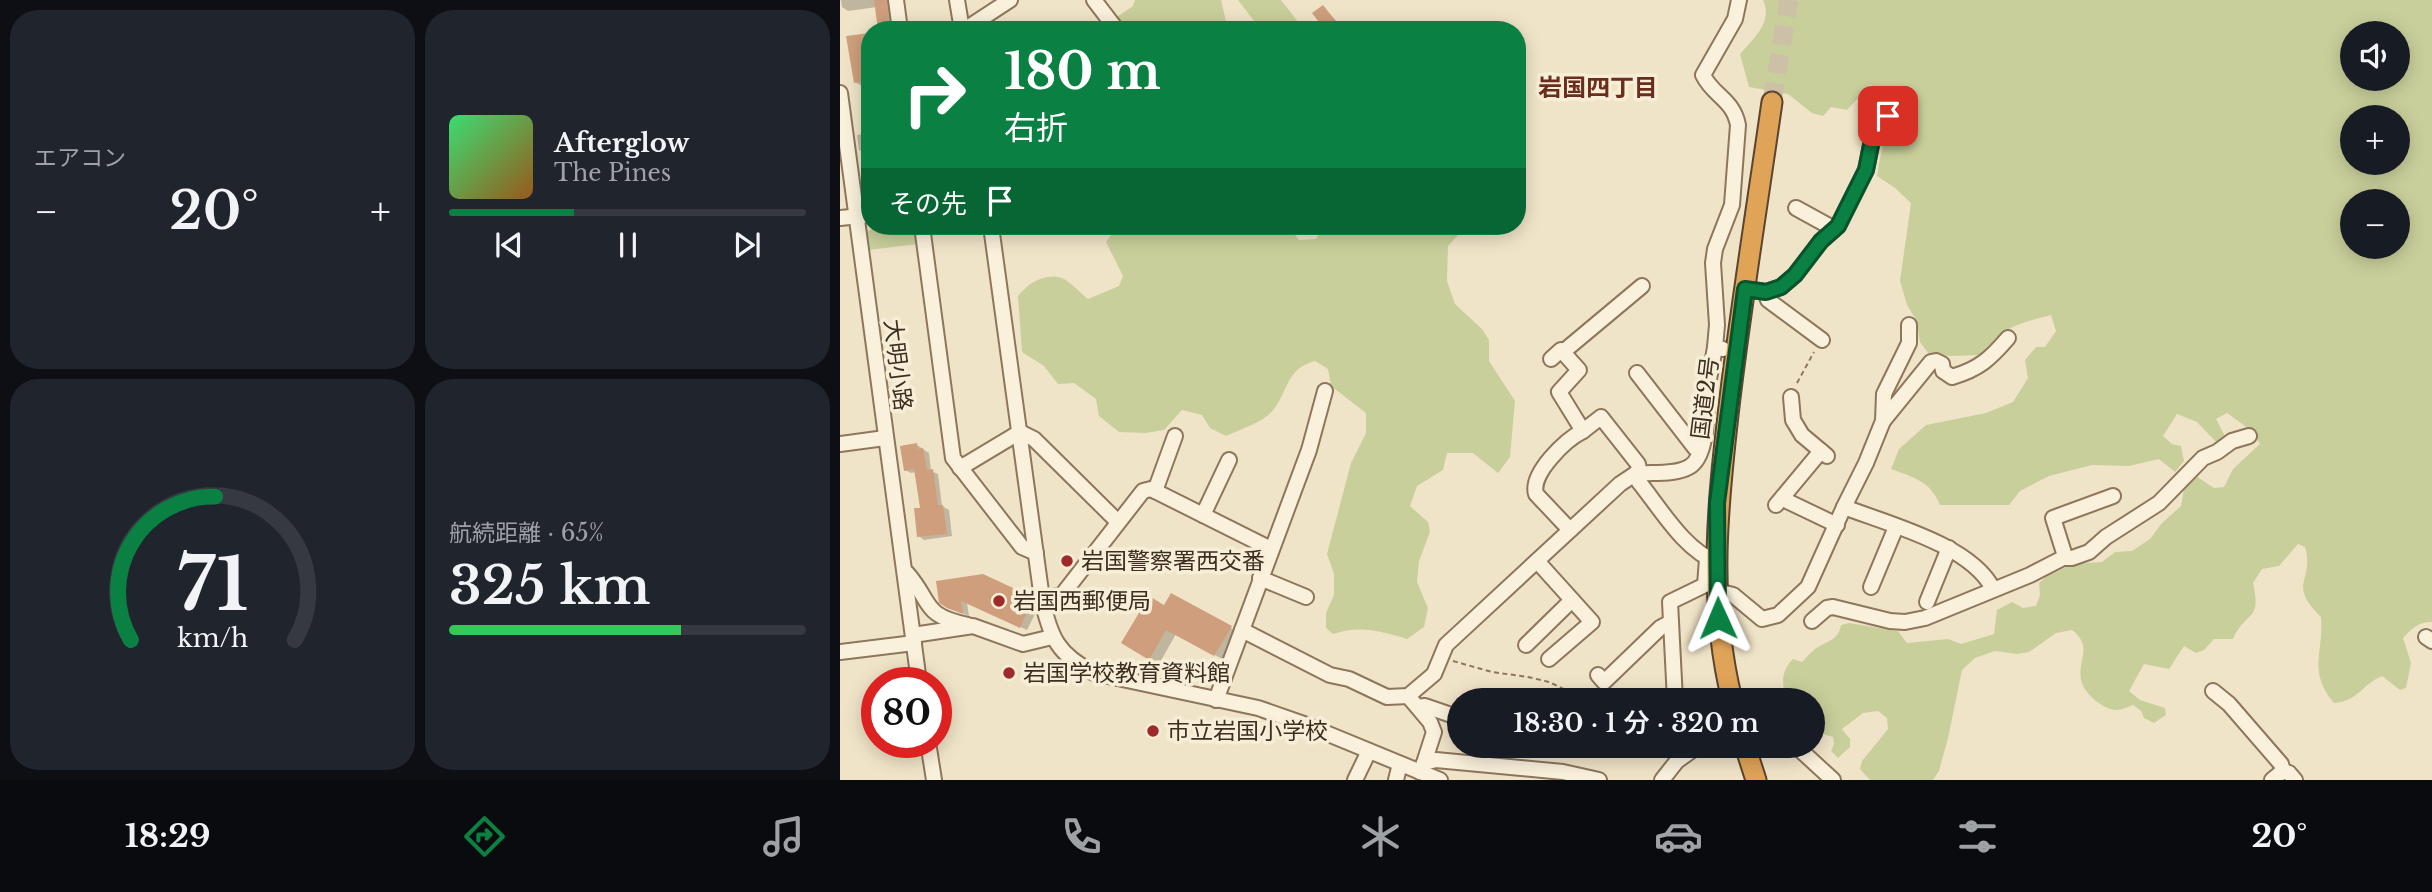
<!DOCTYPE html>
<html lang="ja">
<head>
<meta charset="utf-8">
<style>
  :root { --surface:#171b24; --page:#20242c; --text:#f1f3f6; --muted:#9ea1a6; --line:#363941; --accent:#0b8043 }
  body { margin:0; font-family:"Libre Baskerville","Noto Sans JP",serif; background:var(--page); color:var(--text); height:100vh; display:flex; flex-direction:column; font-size:26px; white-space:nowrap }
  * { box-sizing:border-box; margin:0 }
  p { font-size:23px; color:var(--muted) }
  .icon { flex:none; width:38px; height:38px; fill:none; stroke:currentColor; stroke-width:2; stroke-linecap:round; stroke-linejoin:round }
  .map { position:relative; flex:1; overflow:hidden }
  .sheet { display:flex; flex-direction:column; gap:10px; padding:10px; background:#0d0f14; width:840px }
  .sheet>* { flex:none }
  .banner { position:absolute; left:21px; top:21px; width:665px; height:214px; border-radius:28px; box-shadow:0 4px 18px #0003; background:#0b8043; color:#fff; overflow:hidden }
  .controls { position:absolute; left:1500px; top:21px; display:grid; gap:14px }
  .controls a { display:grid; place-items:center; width:70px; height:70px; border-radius:50%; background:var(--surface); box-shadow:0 4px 18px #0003; font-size:35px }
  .speed { position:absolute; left:21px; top:667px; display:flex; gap:14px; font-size:35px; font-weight:700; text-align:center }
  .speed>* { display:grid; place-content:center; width:91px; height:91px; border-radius:50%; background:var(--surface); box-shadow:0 4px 18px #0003; line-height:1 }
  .speed .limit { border:10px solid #d22; background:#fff; color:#111 }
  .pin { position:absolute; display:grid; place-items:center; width:60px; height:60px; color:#fff; margin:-30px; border-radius:14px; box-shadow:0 4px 10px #0006 }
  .me { position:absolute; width:77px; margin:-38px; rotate:359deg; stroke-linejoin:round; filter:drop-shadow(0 0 5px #0008) }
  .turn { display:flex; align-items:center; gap:24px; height:147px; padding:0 28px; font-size:32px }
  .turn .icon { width:91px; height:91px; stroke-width:2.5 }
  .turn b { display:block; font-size:49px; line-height:60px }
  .then { display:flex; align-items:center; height:66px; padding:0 28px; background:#0003; gap:14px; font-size:26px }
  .big { font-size:52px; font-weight:600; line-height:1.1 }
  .sheet .tile { flex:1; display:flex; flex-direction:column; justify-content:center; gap:10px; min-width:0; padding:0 24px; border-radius:28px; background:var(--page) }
  .sheet .dial { align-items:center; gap:0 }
  .dial svg { height:182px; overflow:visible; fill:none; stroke:var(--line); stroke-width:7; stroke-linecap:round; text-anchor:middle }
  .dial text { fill:var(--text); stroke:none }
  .song { display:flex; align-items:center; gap:21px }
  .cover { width:84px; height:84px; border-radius:10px; background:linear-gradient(135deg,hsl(140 70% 55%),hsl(30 70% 35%)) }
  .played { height:7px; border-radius:4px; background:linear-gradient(90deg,var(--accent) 35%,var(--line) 35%) }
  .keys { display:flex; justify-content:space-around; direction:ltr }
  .heat { display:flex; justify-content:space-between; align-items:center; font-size:38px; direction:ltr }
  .charge { height:10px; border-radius:5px; background:linear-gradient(90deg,#34c759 65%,var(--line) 0) }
  .sheet .tiles { flex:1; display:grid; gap:10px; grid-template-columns:repeat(2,1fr) }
  .trip { position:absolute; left:607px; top:688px; width:378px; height:70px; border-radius:35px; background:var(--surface); box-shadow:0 4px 18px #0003; font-weight:600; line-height:70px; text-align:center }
  .tabs { display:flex; height:112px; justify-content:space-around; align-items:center; background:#090b0e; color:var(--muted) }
  .tabs .icon { width:49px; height:49px }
  .tabs .current { color:var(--accent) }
  .tabs b { font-size:32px; color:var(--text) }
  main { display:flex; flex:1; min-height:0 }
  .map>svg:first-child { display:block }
  .green { fill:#c9cf9b; fill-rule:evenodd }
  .shadow { fill:#0003 }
  .building { fill:#cf9f7d }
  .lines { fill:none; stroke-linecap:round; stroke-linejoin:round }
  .highway-tunnel { stroke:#ccc0a6; stroke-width:19; stroke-dasharray:19 10; stroke-linecap:butt }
  .minor-casing { stroke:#8d765c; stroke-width:18 }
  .highway-casing { stroke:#5b4430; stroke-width:23 }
  .path { stroke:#8d765c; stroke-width:2; stroke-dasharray:5 3.5; stroke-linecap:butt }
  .minor { stroke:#faf1dc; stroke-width:14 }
  .highway { stroke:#e0a458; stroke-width:19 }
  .route-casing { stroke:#07532c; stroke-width:18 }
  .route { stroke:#0b8043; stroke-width:12 }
  .poi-dot { fill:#9e2a2b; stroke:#f7eed8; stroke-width:2.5 }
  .labels { text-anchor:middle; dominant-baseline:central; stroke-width:7; stroke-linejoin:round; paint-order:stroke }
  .street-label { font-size:23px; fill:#3d2e20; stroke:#f7eed8 }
  .poi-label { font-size:23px; fill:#3d2e20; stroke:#f7eed8; text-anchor:start }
  .neighbourhood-label { font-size:24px; font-weight:bold; fill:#6b2e1e; stroke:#f7eed8 }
</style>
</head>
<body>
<main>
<section class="sheet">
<div class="tiles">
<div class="tile"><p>エアコン</p>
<div class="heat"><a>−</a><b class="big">20°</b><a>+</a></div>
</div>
<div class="tile">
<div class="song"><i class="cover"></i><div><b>Afterglow</b><p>The Pines</p></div></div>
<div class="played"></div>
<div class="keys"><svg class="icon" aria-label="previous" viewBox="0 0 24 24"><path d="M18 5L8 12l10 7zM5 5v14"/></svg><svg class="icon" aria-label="pause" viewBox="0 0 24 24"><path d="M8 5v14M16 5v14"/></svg><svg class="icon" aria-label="next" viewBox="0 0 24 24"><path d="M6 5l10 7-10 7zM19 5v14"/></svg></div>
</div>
<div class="tile dial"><svg viewBox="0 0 100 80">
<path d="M14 69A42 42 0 1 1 86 69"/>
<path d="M14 69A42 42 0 0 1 51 6" stroke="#0b8043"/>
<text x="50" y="56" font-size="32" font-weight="700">71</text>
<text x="50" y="72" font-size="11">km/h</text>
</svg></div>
<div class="tile"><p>航続距離 · 65%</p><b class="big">325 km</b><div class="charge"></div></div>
</div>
</section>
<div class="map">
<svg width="1592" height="780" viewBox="0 0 1592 780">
  <rect width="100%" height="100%" fill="#f0e4c8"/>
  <!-- green -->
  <g class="green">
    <path d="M295,0H381L388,30H289L277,17L293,6Z"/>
    <path d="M398,0H441L462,27L458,30H421Z"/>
    <path d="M923,0H1592V622C1580,621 1571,629 1563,638L1571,663L1566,688L1560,690L1542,676C1521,685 1519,701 1494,703C1467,671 1484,653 1481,617C1446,582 1475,582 1465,547L1458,544L1439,566L1422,569L1413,583C1422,622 1406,610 1393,639H1374L1364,650L1356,653L1344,646L1329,669L1304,664L1289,691L1300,700L1325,708L1326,715L1314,723L1304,718L1301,711L1293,705C1288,707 1281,710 1276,710C1264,710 1245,694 1242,683C1235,661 1255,648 1232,630L1216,633L1189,652L1177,654L1155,651L1135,658L1122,670L1108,738L1099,771L1093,780H1030L1020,769L1022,761L1048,729L1047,718L1038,711L1023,713L1002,729L1010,739V747L998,758L991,751L994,744L993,737L973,731V700H945C943,683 940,672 953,659L962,662C966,658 970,653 975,649C988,640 998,641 1001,625L1009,623L1058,631L1067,643L1108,639L1121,644L1154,634L1157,610L1172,602L1183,608L1196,606L1200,595L1199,583L1207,576L1233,564L1262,562L1275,552L1292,551L1310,539L1322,523L1341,506L1344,489L1356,476L1374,488L1384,487L1393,469L1420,444L1412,431L1387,413L1376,419L1386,438L1380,446L1357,422L1337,414L1323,436L1332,444L1341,446L1344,461L1335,472L1319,459L1289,466L1252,465L1209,476L1180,491L1169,505H1100C1090,481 1075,478 1051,469L1059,449L1086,425L1146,413L1173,402L1188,378L1185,360L1196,347H1205L1216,331L1211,315C1172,325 1168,326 1140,355L1111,356L1089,354L1080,342L1076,320L1067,305L1060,281L1071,203L1055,188L1037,176C1041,150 1046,128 1064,108L1058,96L1030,85L1007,110L991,107L983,116L972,113L948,94L909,87L900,54C914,38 933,22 923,0ZM1512,33H1558V79H1512ZM1512,117H1558V163H1512ZM1512,201H1558V247H1512Z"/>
    <path d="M50,226H76L78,244L28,250L25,233L35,227Z"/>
    <path d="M271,226H448L459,240L476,239L484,226H623L621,232L608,246L607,281L615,304L642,329L649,340V361L675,401L670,457L658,473L633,453H607L603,470L577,486L570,506L588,522L590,532L579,561L577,582L588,608L584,627L567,639C540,631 520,625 493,634L486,628V613L494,595V574L487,554L511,463L526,433V413L491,386L488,369L475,361C446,369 449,389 434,409C425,422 401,429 386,436L370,428L362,415L342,410L324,430L306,433L279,432L259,416L256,399L234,383L218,384L204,366L182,352L178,296C187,284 205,272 222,278C231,282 240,293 248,299L279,286L283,276L266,242L274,231Z"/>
  </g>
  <!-- shadow -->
  <g class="shadow">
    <path d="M1,0H54L57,30H40L37,7L8,11L2,7Z"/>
    <path d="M483,7L502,27L498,30H487Z"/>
    <path d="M30,34V85L22,86L15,82Z"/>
    <path d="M23,134L27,137L30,151L23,152L19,150L17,135Z"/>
    <path d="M77,445L89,453L91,471L98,474L102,506L109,510L112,536L84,540L79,536L82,509L76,472L71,473L65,470Z"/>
    <path d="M142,576L188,598L184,608L195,614L187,630L127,603L129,616L108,607Z"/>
    <path d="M332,596L400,633L384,660L336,634L319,664L283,642L325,607Z"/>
  </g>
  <!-- building -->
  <g class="building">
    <path d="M34,0H47L50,30H38Z"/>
    <path d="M483,5L498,24L491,30H485L472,13Z"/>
    <path d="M30,33V80L14,83L6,36Z"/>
    <path d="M77,443L78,449L83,448L87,470L93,469L98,505H103L107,534L77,537L74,508H80L74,469L64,471L60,446Z"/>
    <path d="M143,574L182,592L177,603L189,608L180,628L121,601L123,614L107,608L99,603L96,581Z"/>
    <path d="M331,593L392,626L374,656L326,630L309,660L281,643L309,596L324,605Z"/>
  </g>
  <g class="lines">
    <!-- highway-tunnel -->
    <path class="highway-tunnel" d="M932,102L949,0"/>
    <defs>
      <g id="minor">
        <path d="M56,0L60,30"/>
        <path d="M117,0L122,30"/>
        <path d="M254,0L277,30"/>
        <path d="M124,30L170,0"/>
        <path d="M0,93L79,682"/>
        <path d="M956,208L987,225L992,231"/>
        <path d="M0,218L30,215"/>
        <path d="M82,226L113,458L182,547L196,553"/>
        <path d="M151,226L202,599C210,637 218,655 254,673L418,708L464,724L600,780"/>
        <path d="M905,289L926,292L941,287L955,275L981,241L998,226L1026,170L1033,135L1065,95"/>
        <path d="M926,292L928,300L982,340"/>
        <path d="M875,347L877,325L873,263L875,249L892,205L898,125C893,99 873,96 863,75L895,19L899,0"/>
        <path d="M723,352L802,286"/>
        <path d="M711,359L721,350L739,370L719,392L743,431L761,417L798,464L800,474"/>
        <path d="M797,373L855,448L860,451"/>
        <path d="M951,397L953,420L962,435L987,456"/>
        <path d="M1043,421L1091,362L1096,361L1102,364L1103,371L1112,377C1139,369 1150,359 1168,338"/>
        <path d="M0,444L45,438"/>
        <path d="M120,468L180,432L194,439L278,522"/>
        <path d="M795,474C811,472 835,475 849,467C870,455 865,406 868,385C870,372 873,360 875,347L883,349"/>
        <path d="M315,491L335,436"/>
        <path d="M943,497L949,502L997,525"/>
        <path d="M936,505L981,451"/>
        <path d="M1004,507L1026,463L1043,421L1044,394L1069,343V325"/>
        <path d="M363,515L389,460"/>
        <path d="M730,530L696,494C690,474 725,440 743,431"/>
        <path d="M1223,558H1232L1249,552L1266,537L1319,503L1363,458L1377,452L1392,441L1409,436"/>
        <path d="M697,561L752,622L709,659"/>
        <path d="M67,573C93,603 81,615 128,625"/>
        <path d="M420,578L466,597"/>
        <path d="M1031,587L1056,527"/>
        <path d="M877,591L893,595L922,619L938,615L968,587L1004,507C1048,524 1131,545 1153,589"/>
        <path d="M202,599L222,595L303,491L311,489L431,549"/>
        <path d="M1087,602L1109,548"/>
        <path d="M972,621L987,608L993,607L1050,621L1065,622L1085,618L1190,575L1223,558L1224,553L1213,518L1273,496"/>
        <path d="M402,630L490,675L509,679L547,697L568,696L594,674L606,645L780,484L795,474L799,482C820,508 845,551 877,562"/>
        <path d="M73,635L133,626L183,644L212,637"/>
        <path d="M1586,637L1592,641"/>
        <path d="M686,645L732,600"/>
        <path d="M0,652L74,643"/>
        <path d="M758,675L764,682L820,628L831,622"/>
        <path d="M1373,691L1389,704L1441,764L1443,771L1449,773L1455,780"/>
        <path d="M568,696L590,722L594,732L584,763"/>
        <path d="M376,700L469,450L485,391"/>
        <path d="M835,700L830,602L865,585L867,559"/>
        <path d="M578,707L585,706L620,718"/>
        <path d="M88,742L94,780"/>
        <path d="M887,746L890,749L904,746"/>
        <path d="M956,746L993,780"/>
        <path d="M580,772L584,763L596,760L723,772L759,780"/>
        <path d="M515,780L529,751"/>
        <path d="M556,780L560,764"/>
        <path d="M822,780L837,761L858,746"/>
        <path d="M1432,780L1443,771"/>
      </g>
      <g id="highway">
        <path d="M892,700C867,599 878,500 890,398C902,299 918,200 932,102"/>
        <path d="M905,746L916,780"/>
      </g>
    </defs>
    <!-- minor casing -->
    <use href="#minor" class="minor-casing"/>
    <!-- highway casing -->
    <use href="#highway" class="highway-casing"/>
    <!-- path -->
    <g class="path">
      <path d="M957,383L974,352"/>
      <path d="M613,661L652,672L688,677L709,682L747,700"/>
      <path d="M640,752L642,746"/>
    </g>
    <!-- minor -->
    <use href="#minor" class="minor"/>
    <!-- highway -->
    <use href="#highway" class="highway"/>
  </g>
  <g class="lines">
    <defs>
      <path id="route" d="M878,618L877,503L905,289L926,292L941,287L955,275L981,241L998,226L1026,170L1033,135L1048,116"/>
    </defs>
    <!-- route casing -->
    <use href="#route" class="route-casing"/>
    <!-- route -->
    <use href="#route" class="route"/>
  </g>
  <!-- markers -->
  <g class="poi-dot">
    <circle cx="227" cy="561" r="7"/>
    <circle cx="159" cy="601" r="7"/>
    <circle cx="169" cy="673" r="7"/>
    <circle cx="313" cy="731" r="7"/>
  </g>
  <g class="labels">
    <!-- street labels -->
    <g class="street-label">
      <text transform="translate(58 365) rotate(83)">大明小路</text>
      <text transform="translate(865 398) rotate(-83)">国道2号</text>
    </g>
    <!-- poi labels -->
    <g class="poi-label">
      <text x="241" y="561">岩国警察署西交番</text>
      <text x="173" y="601">岩国西郵便局</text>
      <text x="183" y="673">岩国学校教育資料館</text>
      <text x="327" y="731">市立岩国小学校</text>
    </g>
    <!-- neighbourhood labels -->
    <g class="neighbourhood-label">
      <text x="758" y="87">岩国四丁目</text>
    </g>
  </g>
</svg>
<div class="controls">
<a><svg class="icon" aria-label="sound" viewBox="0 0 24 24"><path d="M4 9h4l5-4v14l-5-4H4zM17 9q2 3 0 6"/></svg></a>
<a>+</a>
<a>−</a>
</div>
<div class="speed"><div class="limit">80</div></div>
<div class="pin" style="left:1048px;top:116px;background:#d93025"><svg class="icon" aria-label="arrive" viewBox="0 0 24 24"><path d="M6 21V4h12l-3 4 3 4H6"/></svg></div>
<svg class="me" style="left:878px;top:618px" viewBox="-20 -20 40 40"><path d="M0-17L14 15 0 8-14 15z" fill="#0b8043" stroke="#fff" stroke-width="4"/></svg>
<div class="trip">18:30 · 1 分 · 320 m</div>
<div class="banner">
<div class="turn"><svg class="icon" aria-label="right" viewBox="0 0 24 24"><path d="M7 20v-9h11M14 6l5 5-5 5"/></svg><div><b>180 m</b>右折</div></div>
<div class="then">その先<svg class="icon" aria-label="arrive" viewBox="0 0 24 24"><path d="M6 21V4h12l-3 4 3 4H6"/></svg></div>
</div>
</div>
</main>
<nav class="tabs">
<b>18:29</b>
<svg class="icon current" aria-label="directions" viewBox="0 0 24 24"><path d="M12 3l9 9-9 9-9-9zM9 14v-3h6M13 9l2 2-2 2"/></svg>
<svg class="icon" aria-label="music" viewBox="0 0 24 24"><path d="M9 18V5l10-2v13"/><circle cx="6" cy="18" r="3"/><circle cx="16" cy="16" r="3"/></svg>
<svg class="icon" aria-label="phone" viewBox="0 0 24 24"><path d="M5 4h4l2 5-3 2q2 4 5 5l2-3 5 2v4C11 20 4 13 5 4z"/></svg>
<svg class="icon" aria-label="climate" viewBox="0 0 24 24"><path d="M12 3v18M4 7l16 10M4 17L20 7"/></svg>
<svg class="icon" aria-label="car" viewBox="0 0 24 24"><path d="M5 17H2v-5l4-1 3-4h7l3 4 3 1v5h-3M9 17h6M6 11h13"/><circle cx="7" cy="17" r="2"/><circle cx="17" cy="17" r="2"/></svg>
<svg class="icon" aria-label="filters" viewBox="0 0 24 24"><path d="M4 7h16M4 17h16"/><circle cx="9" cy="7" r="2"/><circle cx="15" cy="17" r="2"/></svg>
<b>20°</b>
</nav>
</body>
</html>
